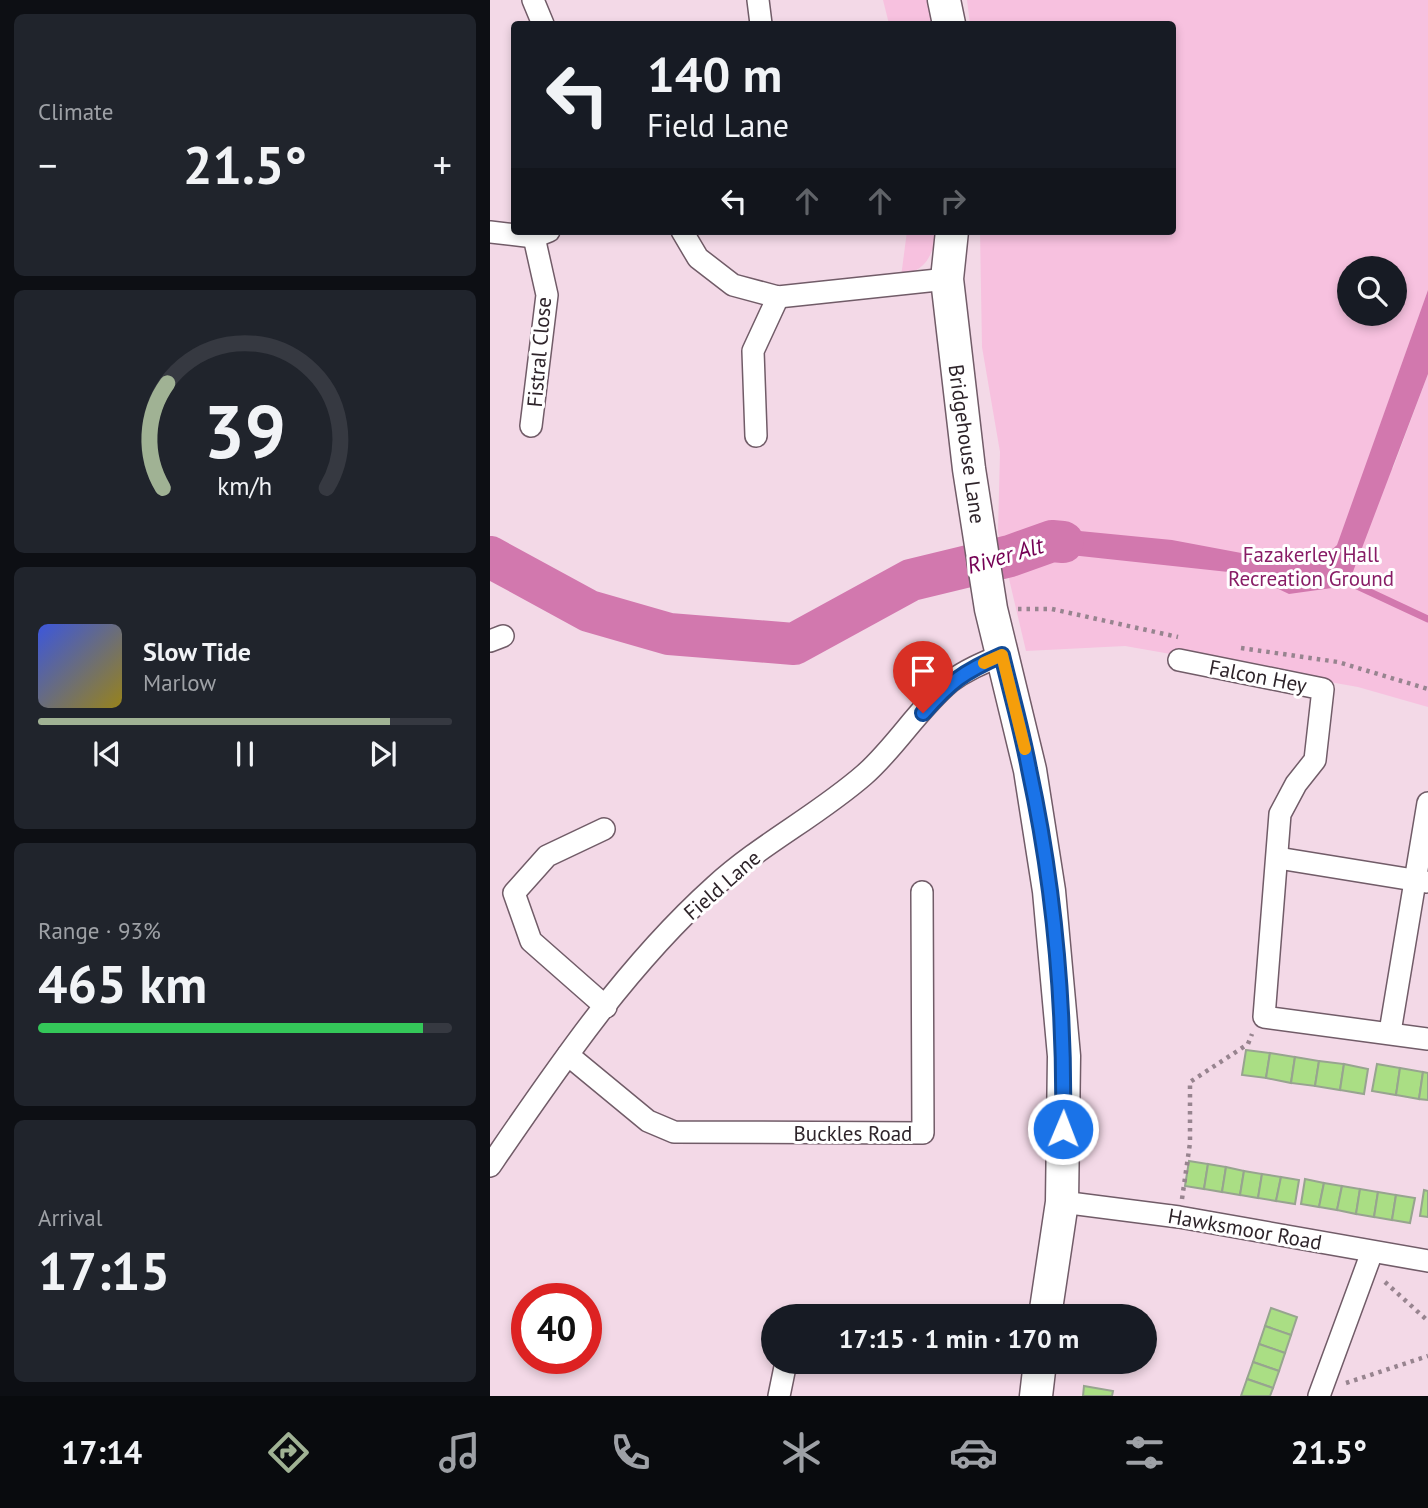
<!DOCTYPE html>
<html lang="en">
<head>
<meta charset="utf-8">
<style>
  :root { --surface:#171b24; --page:#20242c; --text:#f1f3f6; --muted:#9ea1a6; --line:#363941; --accent:#a0b294 }
  body { margin:0; font-family:"PT Sans",sans-serif; background:var(--page); color:var(--text); height:100vh; display:flex; flex-direction:column; font-size:26px; white-space:nowrap }
  * { box-sizing:border-box; margin:0 }
  p { font-size:23px; color:var(--muted) }
  .icon { flex:none; width:38px; height:38px; fill:none; stroke:currentColor; stroke-width:2; stroke-linecap:round; stroke-linejoin:round }
  .map { position:relative; flex:1; overflow:hidden }
  .panel { display:flex; flex-direction:column; gap:14px; padding:14px; background:#0d0f14; width:490px }
  .panel>* { flex:none }
  .banner { position:absolute; left:21px; top:21px; width:665px; height:214px; border-radius:7px; box-shadow:0 4px 10px #0003; background:#171b24; color:var(--text); overflow:hidden }
  .buttons { position:absolute; left:847px; top:256px; display:grid; gap:14px }
  .buttons a { display:grid; place-items:center; width:70px; height:70px; border-radius:50%; background:var(--surface); box-shadow:0 4px 10px #0003; font-size:35px }
  .speed { position:absolute; left:21px; top:1283px; display:flex; gap:14px; font-size:35px; font-weight:700; text-align:center }
  .speed>* { display:grid; place-content:center; width:91px; height:91px; border-radius:50%; background:var(--surface); box-shadow:0 4px 10px #0003; line-height:1 }
  .speed .limit { border:10px solid #d22; background:#fff; color:#111 }
  .pin { position:absolute; display:grid; place-items:center; width:60px; height:60px; color:#fff; margin:-72px -30px; border-radius:50% 50% 50% 0; rotate:-45deg; box-shadow:0 0 7px #0007 }
  .pin .icon { rotate:45deg }
  .me { position:absolute; width:77px; margin:-38px; rotate:1deg; stroke-linejoin:round; filter:drop-shadow(0 0 5px #0008) }
  .turn { display:flex; align-items:center; gap:24px; height:147px; padding:0 21px; font-size:32px }
  .turn .icon { width:91px; height:91px; stroke-width:2.5 }
  .turn b { display:block; font-size:49px; line-height:60px }
  .lanes { display:flex; align-items:center; height:66px; padding:0 21px; background:#0003; justify-content:center; gap:35px; direction:ltr }
  .lanes .off { opacity:.35 }
  .big { font-size:52px; font-weight:600; line-height:1.1 }
  .panel .widget { flex:1; display:flex; flex-direction:column; justify-content:center; gap:10px; min-width:0; padding:0 24px; border-radius:10px; background:var(--page) }
  .panel .dial { align-items:center; gap:0 }
  .dial svg { height:182px; overflow:visible; fill:none; stroke:var(--line); stroke-width:7; stroke-linecap:round; text-anchor:middle }
  .dial text { fill:var(--text); stroke:none }
  .song { display:flex; align-items:center; gap:21px }
  .cover { width:84px; height:84px; border-radius:10px; background:linear-gradient(135deg,hsl(230 70% 55%),hsl(50 70% 35%)) }
  .played { height:7px; border-radius:4px; background:linear-gradient(90deg,var(--accent) 85%,var(--line) 85%) }
  .keys { display:flex; justify-content:space-around; direction:ltr }
  .heat { display:flex; justify-content:space-between; align-items:center; font-size:38px; direction:ltr }
  .charge { height:10px; border-radius:5px; background:linear-gradient(90deg,#34c759 93%,var(--line) 0) }
  .trip { position:absolute; left:271px; top:1304px; width:396px; height:70px; border-radius:35px; background:var(--surface); box-shadow:0 4px 10px #0003; font-weight:600; line-height:70px; text-align:center }
  .tab-bar { display:flex; height:112px; justify-content:space-around; align-items:center; background:#090b0e; color:var(--muted) }
  .tab-bar .icon { width:49px; height:49px }
  .tab-bar .on { color:var(--accent) }
  .tab-bar b { font-size:32px; color:var(--text) }
  main { display:flex; flex:1; min-height:0 }
  .map>svg:first-child { display:block }
  .green { fill:#f7c1df; fill-rule:evenodd }
  .water { fill:#d278ae }
  .lines { fill:none; stroke-linecap:round; stroke-linejoin:round }
  .stream { stroke:#d278ae; stroke-width:7 }
  .river { stroke:#d278ae; stroke-width:42 }
  .building { fill:#aade84; stroke:#97a48f; stroke-width:2 }
  .street-casing { stroke:#715c68; stroke-width:24 }
  .secondary-casing { stroke:#715c68; stroke-width:35 }
  .path { stroke:#97848f; stroke-width:4.5; stroke-dasharray:3.5 5; stroke-linecap:butt }
  .street { stroke:#fff; stroke-width:21 }
  .secondary { stroke:#fff; stroke-width:32 }
  .route-casing { stroke:#114b97; stroke-width:18 }
  .route { stroke:#1a73e8; stroke-width:12 }
  .slow { stroke:#f59e0b; stroke-width:12 }
  .labels { text-anchor:middle; dominant-baseline:central; stroke-width:6; stroke-linejoin:round; paint-order:stroke }
  .street-label { font-size:21px; fill:#2e242a; stroke:#fff }
  .park-label { font-size:21px; fill:#881d66; stroke:#fff }
  .water-label { font-size:23px; font-style:italic; fill:#740054; stroke:#fff }
</style>
</head>
<body>
<main>
<section class="panel">
<div class="widget"><p>Climate</p>
<div class="heat"><a>−</a><b class="big">21.5°</b><a>+</a></div>
</div>
<div class="widget dial"><svg viewBox="0 0 100 80">
<path d="M14 69A42 42 0 1 1 86 69"/>
<path d="M14 69A42 42 0 0 1 16 23" stroke="#a0b294"/>
<text x="50" y="56" font-size="32" font-weight="700">39</text>
<text x="50" y="72" font-size="11">km/h</text>
</svg></div>
<div class="widget">
<div class="song"><i class="cover"></i><div><b>Slow Tide</b><p>Marlow</p></div></div>
<div class="played"></div>
<div class="keys"><svg class="icon" aria-label="previous" viewBox="0 0 24 24"><path d="M18 5L8 12l10 7zM5 5v14"/></svg><svg class="icon" aria-label="pause" viewBox="0 0 24 24"><path d="M8 5v14M16 5v14"/></svg><svg class="icon" aria-label="next" viewBox="0 0 24 24"><path d="M6 5l10 7-10 7zM19 5v14"/></svg></div>
</div>
<div class="widget"><p>Range · 93%</p><b class="big">465 km</b><div class="charge"></div></div>
<div class="widget"><p>Arrival</p><b class="big">17:15</b></div>
</section>
<div class="map">
<svg width="938" height="1396" viewBox="0 0 938 1396">
  <rect width="100%" height="100%" fill="#f3d9e7"/>
  <!-- green -->
  <g class="green">
    <path d="M393,0H439L442,24H399Z"/>
    <path d="M477,0H938V290L877,462L903,468L938,374V707L868,687L635,646L536,651L508,532L510,452L492,347L490,231H682V24H480ZM859,268H905V313H859Z"/>
    <path d="M417,231H448C440,258 439,267 411,277Z"/>
  </g>
  <!-- water -->
  <path class="water" d="M938,290V374L861,577L849,587L799,594L757,574L562,553L522,565L517,543L559,528L682,540L805,563L836,555L847,545Z"/>
  <g class="lines">
    <!-- stream -->
    <path class="stream" d="M850,578L938,619"/>
    <!-- river -->
    <path class="river" d="M0,557L99,611L179,634L304,644L421,580L520,556L562,541L573,542"/>
  </g>
  <!-- building -->
  <g class="building">
    <path d="M756,1050L780,1053L776,1078L752,1075Z"/>
    <path d="M780,1053L805,1057L801,1083L776,1078Z"/>
    <path d="M805,1057L829,1061L825,1086L801,1083Z"/>
    <path d="M829,1061L854,1064L850,1090L825,1086Z"/>
    <path d="M854,1064L878,1069L874,1094L850,1090Z"/>
    <path d="M887,1064L910,1068L906,1095L882,1091Z"/>
    <path d="M910,1068L933,1072L929,1099L906,1095Z"/>
    <path d="M933,1072L938,1073V1100L929,1099Z"/>
    <path d="M699,1161L718,1164L714,1189L695,1186Z"/>
    <path d="M718,1164L736,1167L732,1192L714,1189Z"/>
    <path d="M736,1167L754,1171L750,1195L732,1192Z"/>
    <path d="M754,1171L772,1174L768,1198L750,1195Z"/>
    <path d="M772,1174L791,1177L786,1201L768,1198Z"/>
    <path d="M791,1177L809,1180L805,1204L786,1201Z"/>
    <path d="M815,1179L834,1183L829,1207L811,1204Z"/>
    <path d="M834,1183L852,1186L847,1210L829,1207Z"/>
    <path d="M852,1186L870,1189L866,1214L847,1210Z"/>
    <path d="M870,1189L888,1192L884,1217L866,1214Z"/>
    <path d="M934,1190L938,1191V1217L930,1216Z"/>
    <path d="M888,1192L906,1195L902,1220L884,1217Z"/>
    <path d="M906,1195L925,1198L920,1223L902,1220Z"/>
    <path d="M781,1308L807,1317L801,1335L775,1326Z"/>
    <path d="M775,1326L801,1335L795,1353L769,1344Z"/>
    <path d="M769,1344L795,1353L789,1371L763,1362Z"/>
    <path d="M763,1362L789,1371L783,1388L757,1379Z"/>
    <path d="M757,1379L783,1388L780,1396H751Z"/>
    <path d="M594,1386L623,1391L622,1396H593Z"/>
  </g>
  <g class="lines">
    <defs>
      <g id="street">
        <path d="M43,0L53,24"/>
        <path d="M268,0L271,24"/>
        <path d="M192,231L208,258L243,285L288,297L457,279"/>
        <path d="M0,232L44,237L59,231"/>
        <path d="M41,426L57,295L44,237"/>
        <path d="M266,436L263,351L288,297"/>
        <path d="M0,641L13,636"/>
        <path d="M689,660L833,689L825,760L806,784L790,814L774,1017L938,1039"/>
        <path d="M114,829L57,856L24,893L41,941L116,1007"/>
        <path d="M788,858L936,882"/>
        <path d="M900,1032L938,803"/>
        <path d="M78,1055L158,1121L184,1132L433,1133L432,892"/>
        <path d="M0,1166C67,1068 136,966 225,886C271,844 327,816 374,775C405,748 428,709 460,682C476,670 493,663 512,655"/>
        <path d="M572,1202L689,1217L938,1261"/>
        <path d="M289,1396L296,1362"/>
        <path d="M829,1396L882,1252"/>
      </g>
      <g id="secondary">
        <path d="M454,0L459,24"/>
        <path d="M462,231L457,279L479,469L501,609L540,770L559,891L574,1056L572,1202L555,1316"/>
        <path d="M546,1396L550,1362"/>
      </g>
    </defs>
    <!-- street casing -->
    <use href="#street" class="street-casing"/>
    <!-- secondary casing -->
    <use href="#secondary" class="secondary-casing"/>
    <!-- path -->
    <g class="path">
      <path d="M528,609H562L688,637"/>
      <path d="M751,648L848,662L938,689"/>
      <path d="M692,1199L700,1143V1082L758,1044L762,1034"/>
      <path d="M895,1282L938,1321"/>
      <path d="M856,1383L938,1356"/>
    </g>
    <!-- street -->
    <use href="#street" class="street"/>
    <!-- secondary -->
    <use href="#secondary" class="secondary"/>
  </g>
  <g class="lines">
    <defs>
      <path id="route" d="M433,713C460,682 473,672 512,655C521,693 532,731 539,769C564,885 575,1011 573,1129"/>
    </defs>
    <!-- route casing -->
    <use href="#route" class="route-casing"/>
    <!-- route -->
    <use href="#route" class="route"/>
    <!-- slow -->
    <path class="slow" d="M494,663L512,655L535,749"/>
  </g>
  <g class="labels">
    <!-- street labels -->
    <g class="street-label">
      <text transform="translate(49 352) rotate(-85)">Fistral Close</text>
      <text transform="translate(477 444) rotate(82)">Bridgehouse Lane</text>
      <text transform="translate(768 676) rotate(11)">Falcon Hey</text>
      <text transform="translate(232 885) rotate(-41)">Field Lane</text>
      <text x="363" y="1133">Buckles Road</text>
      <text transform="translate(755 1229) rotate(10)">Hawksmoor Road</text>
    </g>
    <!-- park labels -->
    <g class="park-label">
      <text x="821" y="554">Fazakerley Hall<tspan x="821" dy="24">Recreation Ground</tspan></text>
    </g>
    <!-- water labels -->
    <g class="water-label">
      <text transform="translate(515 555) rotate(-16)">River Alt</text>
    </g>
  </g>
</svg>
<div class="buttons">
<a><svg class="icon" aria-label="search" viewBox="0 0 24 24"><circle cx="10" cy="10" r="6"/><path d="M15 15l6 6"/></svg></a>
</div>
<div class="speed"><div class="limit">40</div></div>
<div class="pin" style="left:433px;top:713px;background:#d93025"><svg class="icon" aria-label="arrive" viewBox="0 0 24 24"><path d="M6 21V4h12l-3 4 3 4H6"/></svg></div>
<svg class="me" style="left:573px;top:1129px" viewBox="-20 -20 40 40"><circle r="17" fill="#1a73e8" stroke="#fff" stroke-width="3"/><path d="M0-11L8 9 0 5-8 9z" fill="#fff"/></svg>
<div class="trip">17:15 · 1 min · 170 m</div>
<div class="banner">
<div class="turn"><svg class="icon" aria-label="left" viewBox="0 0 24 24"><path d="M17 20v-9H6M10 6l-5 5 5 5"/></svg><div><b>140 m</b>Field Lane</div></div>
<div class="lanes"><svg class="icon" aria-label="left" viewBox="0 0 24 24"><path d="M17 20v-9H6M10 6l-5 5 5 5"/></svg><svg class="icon off" aria-label="ahead" viewBox="0 0 24 24"><path d="M12 20V5M6 11l6-6 6 6"/></svg><svg class="icon off" aria-label="ahead" viewBox="0 0 24 24"><path d="M12 20V5M6 11l6-6 6 6"/></svg><svg class="icon off" aria-label="right" viewBox="0 0 24 24"><path d="M7 20v-9h11M14 6l5 5-5 5"/></svg></div>
</div>
</div>
</main>
<nav class="tab-bar">
<b>17:14</b>
<svg class="icon on" aria-label="directions" viewBox="0 0 24 24"><path d="M12 3l9 9-9 9-9-9zM9 14v-3h6M13 9l2 2-2 2"/></svg>
<svg class="icon" aria-label="music" viewBox="0 0 24 24"><path d="M9 18V5l10-2v13"/><circle cx="6" cy="18" r="3"/><circle cx="16" cy="16" r="3"/></svg>
<svg class="icon" aria-label="phone" viewBox="0 0 24 24"><path d="M5 4h4l2 5-3 2q2 4 5 5l2-3 5 2v4C11 20 4 13 5 4z"/></svg>
<svg class="icon" aria-label="climate" viewBox="0 0 24 24"><path d="M12 3v18M4 7l16 10M4 17L20 7"/></svg>
<svg class="icon" aria-label="car" viewBox="0 0 24 24"><path d="M5 17H2v-5l4-1 3-4h7l3 4 3 1v5h-3M9 17h6M6 11h13"/><circle cx="7" cy="17" r="2"/><circle cx="17" cy="17" r="2"/></svg>
<svg class="icon" aria-label="filters" viewBox="0 0 24 24"><path d="M4 7h16M4 17h16"/><circle cx="9" cy="7" r="2"/><circle cx="15" cy="17" r="2"/></svg>
<b>21.5°</b>
</nav>
</body>
</html>
